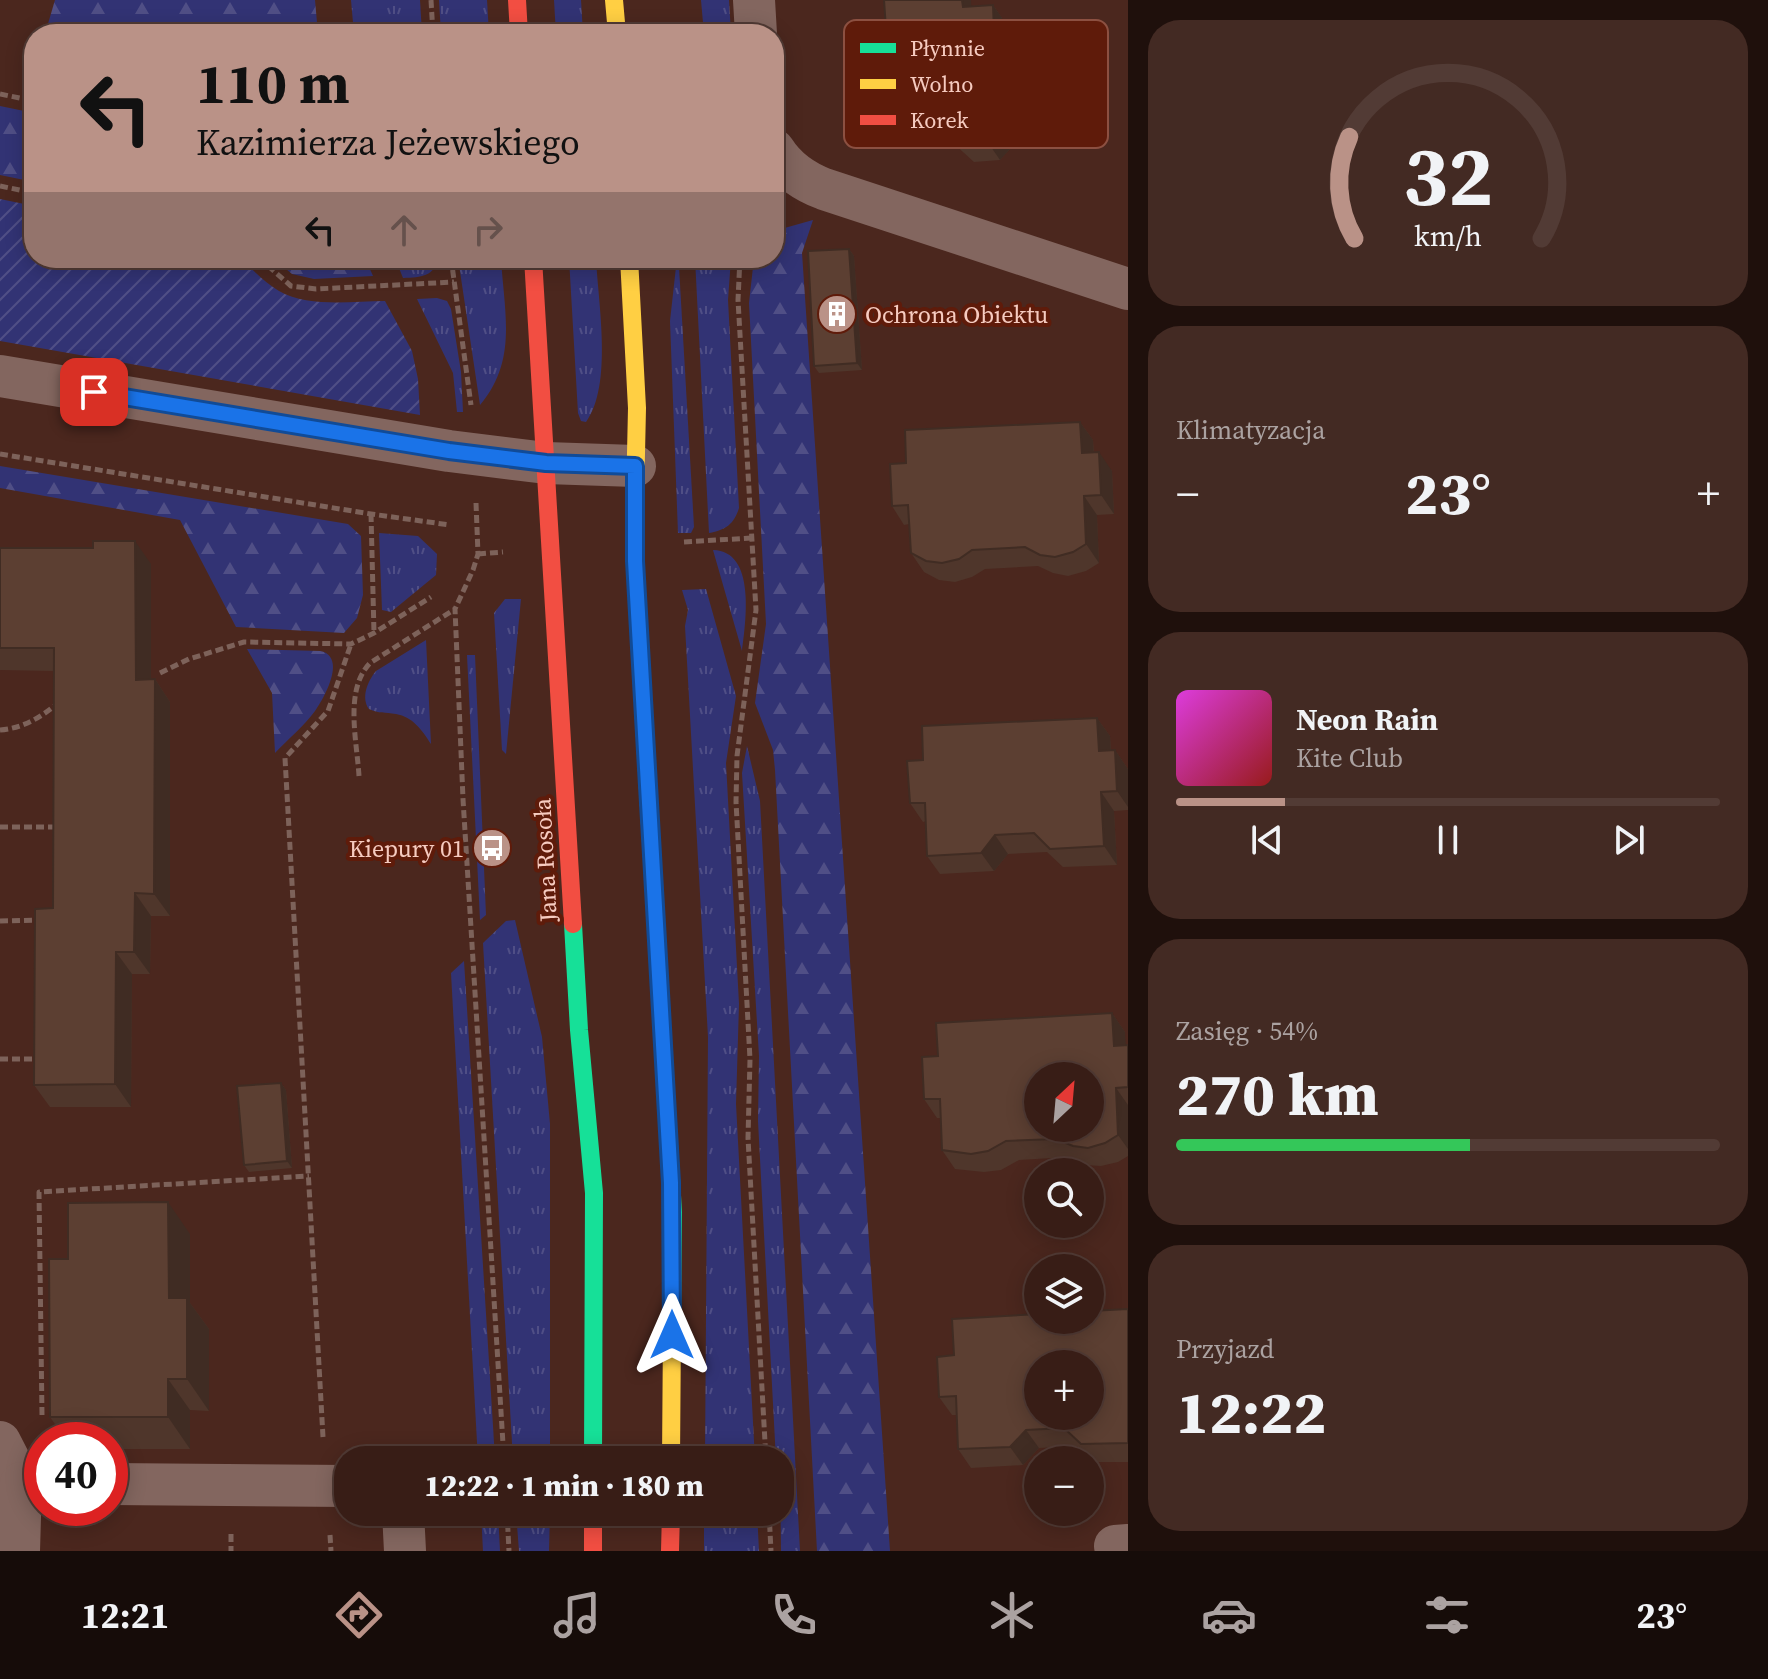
<!DOCTYPE html>
<html lang="pl">
<head>
<meta charset="utf-8">
<style>
  :root { --surface:#381d16; --page:#432a23; --text:#f1f3f6; --muted:#aba2a1; --line:#523b35; --accent:#ba9287 }
  body { margin:0; font-family:"Source Serif 4",serif; background:var(--page); color:var(--text); height:100vh; display:flex; flex-direction:column; font-size:30px; white-space:nowrap }
  * { box-sizing:border-box; margin:0 }
  p { font-size:26px; color:var(--muted) }
  .icon { flex:none; width:44px; height:44px; fill:none; stroke:currentColor; stroke-width:2; stroke-linecap:round; stroke-linejoin:round }
  .map { position:relative; flex:1; overflow:hidden }
  .details { display:flex; flex-direction:column; gap:20px; padding:20px; background:#1f100c; width:640px }
  .details>* { flex:none }
  .top-card { position:absolute; left:24px; top:24px; width:760px; height:244px; border-radius:32px; box-shadow:0 4px 20px #0003,0 0 0 2px var(--line); background:#ba9287; color:#111; overflow:hidden }
  .needle { width:52px; rotate:26deg }
  .controls { position:absolute; left:1024px; top:1062px; display:grid; gap:16px }
  .controls a { display:grid; place-items:center; width:80px; height:80px; border-radius:50%; background:var(--surface); box-shadow:0 4px 20px #0003,0 0 0 2px var(--line); font-size:40px }
  .speed { position:absolute; left:24px; top:1422px; display:flex; gap:16px; font-size:40px; font-weight:700; text-align:center }
  .speed>* { display:grid; place-content:center; width:104px; height:104px; border-radius:50%; background:var(--surface); box-shadow:0 4px 20px #0003,0 0 0 2px var(--line); line-height:1 }
  .speed .limit { border:12px solid #d22; background:#fff; color:#111 }
  .pin { position:absolute; display:grid; place-items:center; width:68px; height:68px; color:#fff; margin:-34px; border-radius:16px; box-shadow:0 4px 12px #0006 }
  .me { position:absolute; width:88px; margin:-44px; rotate:0deg; stroke-linejoin:round; filter:drop-shadow(0 0 6px #0008) }
  .turn { display:flex; align-items:center; gap:28px; height:168px; padding:0 40px; font-size:36px }
  .turn .icon { width:104px; height:104px; stroke-width:2.5 }
  .turn b { display:block; font-size:56px; line-height:68px }
  .lanes { display:flex; align-items:center; height:76px; padding:0 40px; background:#0003; justify-content:center; gap:40px; direction:ltr }
  .lanes .off { opacity:.35 }
  .big { font-size:60px; font-weight:800; line-height:1.1 }
  .details .widget { flex:1; display:flex; flex-direction:column; justify-content:center; gap:12px; min-width:0; padding:0 28px; border-radius:32px; background:var(--page) }
  .details .dial { align-items:center; gap:0 }
  .dial svg { height:208px; overflow:visible; fill:none; stroke:var(--line); stroke-width:7; stroke-linecap:round; text-anchor:middle }
  .dial text { fill:var(--text); stroke:none }
  .song { display:flex; align-items:center; gap:24px }
  .cover { width:96px; height:96px; border-radius:12px; background:linear-gradient(135deg,hsl(300 70% 55%),hsl(0 70% 35%)) }
  .played { height:8px; border-radius:4px; background:linear-gradient(90deg,var(--accent) 20%,var(--line) 20%) }
  .keys { display:flex; justify-content:space-around; direction:ltr }
  .heat { display:flex; justify-content:space-between; align-items:center; font-size:44px; direction:ltr }
  .charge { height:12px; border-radius:6px; background:linear-gradient(90deg,#34c759 54%,var(--line) 0) }
  .trip { position:absolute; left:334px; top:1446px; width:460px; height:80px; border-radius:32px; background:var(--surface); box-shadow:0 4px 20px #0003,0 0 0 2px var(--line); font-weight:800; line-height:80px; text-align:center }
  .tabs { display:flex; height:128px; justify-content:space-around; align-items:center; background:#160c09; color:var(--muted) }
  .tabs .icon { width:56px; height:56px }
  .tabs .current { color:var(--accent) }
  .tabs b { font-size:36px; color:var(--text) }
  main { display:flex; flex:1; min-height:0 }
  .map>svg:first-child { display:block }
  .grass { fill:url(#grass-tufts) }
  .forest { fill:url(#forest-firs) }
  .garden { fill:url(#garden-furrows) }
  .lines { fill:none; stroke-linecap:round; stroke-linejoin:round }
  .path { stroke:#7d625a; stroke-width:5; stroke-dasharray:8 4; stroke-linecap:butt }
  .street { stroke:#83665f; stroke-width:42 }
  .fast { stroke:#16e098; stroke-width:18 }
  .slow { stroke:#ffcf43; stroke-width:18 }
  .jam { stroke:#f24e42; stroke-width:18 }
  .wall { fill:#4f362b }
  .shaded-wall { fill:#402c23 }
  .building { fill:#5c3f32; stroke:#402c23; stroke-width:2; fill-rule:evenodd }
  .route-casing { stroke:#114b97; stroke-width:20 }
  .route { stroke:#1a73e8; stroke-width:14 }
  .labels { text-anchor:middle; dominant-baseline:central; stroke-width:8; stroke-linejoin:round; paint-order:stroke }
  .poi-label { font-size:24px; fill:#f6cbc0; stroke:#5f1b0a; text-anchor:start }
  .street-label { font-size:24px; fill:#f6cbc0; stroke:#5f1b0a }
  .key { fill:#5f1b0a; stroke:#8c5041; stroke-width:2 }
  .key-label { font-size:22px; fill:#f6cbc0 }
</style>
</head>
<body>
<main>
<div class="map">
<svg width="1128" height="1551" viewBox="0 0 1128 1551">
  <defs>
    <pattern id="grass-tufts" width="24" height="20" patternUnits="userSpaceOnUse" patternTransform="scale(2)"><rect width="24" height="20" fill="#323374"/><path d="M3 7l-1-3M5 7V3M7 7l1-3M15 17l-1-3M17 17v-4M19 17l1-3" fill="none" stroke="#504f86"/></pattern>
    <pattern id="forest-firs" width="22" height="20" patternUnits="userSpaceOnUse" patternTransform="scale(2)"><rect width="22" height="20" fill="#323374"/><path d="M5 1l3.5 6h-7zM16 11l3.5 6h-7z" fill="#504f86"/></pattern>
    <pattern id="garden-furrows" width="10" height="10" patternUnits="userSpaceOnUse" patternTransform="scale(2)"><rect width="10" height="10" fill="#323374"/><path d="M-1 1l2-2M0 10L10 0M9 11l2-2" fill="none" stroke="#504f86"/></pattern>
  </defs>
  <rect width="100%" height="100%" fill="#4b271e"/>
  <!-- grass -->
  <g class="grass">
    <path d="M351,0H420L422,34H354Z"/>
    <path d="M439,0H487L489,34H441Z"/>
    <path d="M554,0H581L583,34H556Z"/>
    <path d="M701,0H729L731,34H704Z"/>
    <path d="M395,258H439C433,277 422,277 403,278Z"/>
    <path d="M458,258H501C504,312 518,360 480,405Z"/>
    <path d="M569,258H596C598,303 613,385 586,422L581,421L578,413Z"/>
    <path d="M695,258H731L728,300L739,508C734,524 726,530 709,533Z"/>
    <path d="M676,267H679L694,527L691,533H678L670,321Z"/>
    <path d="M437,298L447,301L451,309L461,372L463,412H457L453,373L417,299Z"/>
    <path d="M379,533L418,536L437,554L436,575L391,612L382,610Z"/>
    <path d="M713,550C756,551 746,621 742,651Z"/>
    <path d="M706,589L736,696L726,763L739,1004L736,1104L755,1460H705L708,1037L685,626L688,610L682,590Z"/>
    <path d="M505,599H521L506,754L502,750L494,613Z"/>
    <path d="M426,640L431,744C422,730 413,717 396,714C385,712 379,714 369,709C361,698 367,682 376,671Z"/>
    <path d="M467,655H475L486,915L480,920Z"/>
    <path d="M747,746L760,801L800,1551H781L780,1460H776L758,1121L759,1056L742,773Z"/>
    <path d="M515,920L542,1037L550,1124V1460H513L483,943L506,921Z"/>
    <path d="M464,961L493,1426L495,1460H478L451,973Z"/>
    <path d="M481,1512H498L500,1551H483Z"/>
    <path d="M516,1512H550L549,1551H519Z"/>
    <path d="M704,1512H757L759,1551H704Z"/>
  </g>
  <!-- forest -->
  <g class="forest">
    <path d="M55,0H315L318,34H45Z"/>
    <path d="M0,106L34,113V182L0,175Z"/>
    <path d="M813,220L802,253L890,1551H817L775,770L773,750L755,703L766,624L749,303L754,258H774V231Z"/>
    <path d="M273,258H365L373,276L314,279L292,274Z"/>
    <path d="M0,466L348,524L361,536L363,595L357,618L344,633L236,627L180,520L0,488Z"/>
    <path d="M247,649L320,651C347,656 325,697 315,711C304,726 288,739 275,753L272,693Z"/>
  </g>
  <!-- garden -->
  <path class="garden" d="M0,199L34,206V258H240C252,269 265,283 279,291C309,308 352,301 385,301L412,351L418,379L420,415L0,341Z"/>
  <g class="lines">
    <!-- path -->
    <g class="path">
      <path d="M431,0L433,34"/>
      <path d="M0,94L34,101"/>
      <path d="M0,186L34,193"/>
      <path d="M259,258L291,286L316,289L454,282"/>
      <path d="M451,258L471,405"/>
      <path d="M740,258L738,300L756,610L737,756L736,802L750,1059L748,1138L766,1460"/>
      <path d="M0,454L371,514L450,525"/>
      <path d="M476,503L478,554L473,570L455,609L463,799L504,1460"/>
      <path d="M371,514L374,633"/>
      <path d="M684,542L751,538"/>
      <path d="M478,554L503,552"/>
      <path d="M160,673L189,659L244,642L351,644L374,633L431,597"/>
      <path d="M0,730C23,728 40,718 58,703"/>
      <path d="M359,776C357,741 344,690 370,663L455,609"/>
      <path d="M0,827H59"/>
      <path d="M0,921L39,920"/>
      <path d="M0,1059H39"/>
      <path d="M42,1415L39,1192L309,1176"/>
      <path d="M323,1437L285,758L328,711L351,644"/>
      <path d="M507,1512L509,1551"/>
      <path d="M769,1512L771,1551"/>
      <path d="M231,1534V1551"/>
      <path d="M330,1535L331,1551"/>
    </g>
    <!-- street -->
    <g class="street">
      <path d="M754,0L756,34"/>
      <path d="M774,150C786,169 803,181 824,189L1128,289"/>
      <path d="M0,376L449,451L546,463L635,466"/>
      <path d="M0,1442L21,1483"/>
      <path d="M110,1484L348,1486"/>
      <path d="M403,1512L405,1551"/>
      <path d="M1115,1546L1128,1545"/>
      <path d="M19,1551L21,1483H42"/>
    </g>
    <!-- fast -->
    <g class="fast">
      <path d="M650,825L673,1212L672,1327"/>
      <path d="M573,924L579,1030L594,1193L593,1460"/>
    </g>
    <!-- slow -->
    <g class="slow">
      <path d="M614,0L617,34"/>
      <path d="M629,258L637,408L634,545L650,825"/>
      <path d="M671,1460L672,1327"/>
    </g>
    <!-- jam -->
    <g class="jam">
      <path d="M517,0L519,34"/>
      <path d="M533,258L573,924"/>
      <path d="M593,1512V1551"/>
      <path d="M670,1551L671,1512"/>
    </g>
  </g>
  <!-- wall -->
  <g class="wall">
    <path d="M884,0H971V6L993,5L1002,18L1003,32L1057,43L1061,106L1048,107L1000,160L974,162L952,142L943,129L938,54L896,56L887,43Z"/>
    <path d="M849,249L854,256L862,370L819,373L814,366Z"/>
    <path d="M1080,422L1093,440L1094,452L1112,471L1114,514L1097,515L1099,563L1086,571L1068,576L1053,573L1038,566L985,569L972,577L955,582L939,580L924,572L911,553L909,524L904,525L892,506L906,463Z"/>
    <path d="M0,548L151,564V679H155L170,702V916H151L150,974H132L131,1107H50L34,1085L53,908L54,671L0,670Z"/>
    <path d="M1097,718L1110,736L1111,751L1115,750L1128,769V810L1114,811L1117,865L1063,867L1047,852L1008,854L994,871L940,874L927,856L926,821L923,822L910,803L923,760Z"/>
    <path d="M1112,1013L1125,1032V1045H1128V1156L1118,1162L1101,1166L1086,1165L1069,1157L1019,1160L1001,1170L984,1172L955,1169L942,1150L941,1118H937L924,1099L938,1056Z"/>
    <path d="M281,1083L286,1090L292,1168L249,1172L244,1165Z"/>
    <path d="M190,1234V1303L209,1329V1411L190,1410V1449H110V1440H66L50,1417L68,1259Z"/>
    <path d="M1128,1309V1462H1094L1077,1446L1039,1448L1023,1465L971,1468L958,1449L957,1415H952L939,1397L954,1355Z"/>
  </g>
  <!-- shaded-wall -->
  <g class="shaded-wall">
    <path d="M962,0H971L972,20L963,7Z"/>
    <path d="M993,5L1002,18L1004,46L994,32Z"/>
    <path d="M1048,30L1057,43L1061,106L1052,93Z"/>
    <path d="M1038,93L1048,107L1000,160L991,147Z"/>
    <path d="M849,249L854,256L862,370L857,363Z"/>
    <path d="M1080,422L1093,440L1095,471L1082,453Z"/>
    <path d="M1099,452L1112,471L1114,514L1101,495Z"/>
    <path d="M1084,496L1097,515L1099,563L1086,544Z"/>
    <path d="M135,541L151,564V702L136,680Z"/>
    <path d="M155,679L170,702V916L154,894Z"/>
    <path d="M1097,718L1110,736L1112,770L1099,751Z"/>
    <path d="M1115,750L1128,769V807L1117,791Z"/>
    <path d="M1101,792L1114,811L1117,865L1104,846Z"/>
    <path d="M995,835L1008,854L994,871L981,853Z"/>
    <path d="M135,893L151,916L150,974L134,952Z"/>
    <path d="M116,952L132,974L131,1107L115,1084Z"/>
    <path d="M1112,1013L1125,1032L1127,1064L1114,1046Z"/>
    <path d="M281,1083L286,1090L292,1168L287,1161Z"/>
    <path d="M1116,1088L1128,1105V1149L1118,1135Z"/>
    <path d="M168,1202L190,1234V1303L209,1329V1411L187,1379L169,1298Z"/>
    <path d="M168,1379L190,1410V1449L168,1417Z"/>
    <path d="M1026,1430L1039,1448L1023,1465L1010,1447Z"/>
  </g>
  <!-- building -->
  <g class="building">
    <path d="M884,0H962L963,7L993,5L994,32L1048,30L1052,93H1038L991,147L965,148L943,129L938,40L887,43Z"/>
    <path d="M849,249L857,363L814,366L808,251Z"/>
    <path d="M1080,422L1082,453L1099,452L1101,495L1084,496L1086,544L1073,552L1055,557L1040,555L1025,547L972,550L959,559L942,563L926,561L911,553L908,505L892,506L890,464L906,463L905,430Z"/>
    <path d="M93,541H135L136,680L155,679L154,894L135,893L134,952H116L115,1084L34,1085L35,909L53,908L54,648H0V548H93Z"/>
    <path d="M1097,718L1099,751L1115,750L1117,791L1101,792L1104,846L1050,849L1034,833L995,835L981,853L927,856L925,803H910L907,761L923,760L922,726Z"/>
    <path d="M1112,1013L1114,1046L1128,1045V1087L1116,1088L1118,1135L1105,1143L1088,1148L1073,1146L1056,1139L1006,1141L988,1151L971,1154L942,1150L940,1099H924L922,1057L938,1056L936,1023ZM1038,1076H1090V1128H1038Z"/>
    <path d="M281,1083L287,1161L244,1165L237,1086Z"/>
    <path d="M168,1202L169,1298H187V1379H168V1417H50L49,1259H68V1203Z"/>
    <path d="M1128,1309V1443L1081,1444L1064,1428L1026,1430L1010,1447L958,1449L956,1396L939,1397L937,1357L954,1355L952,1319L1038,1314V1320H1090V1311ZM1038,1364H1090V1416H1038Z"/>
  </g>
  <g class="lines">
    <defs>
      <path id="route" d="M94,392L449,451L546,463L635,466V561L671,1183L672,1335"/>
    </defs>
    <!-- route casing -->
    <use href="#route" class="route-casing"/>
    <!-- route -->
    <use href="#route" class="route"/>
  </g>
  <!-- icons -->
  <defs>
    <symbol id="building-disc" viewBox="-11 -11 22 22"><circle r="9.5" fill="#ba9287" stroke="#5f1b0a"/><path d="M-4-6H4V6H1V3H-1V6H-4ZM-2.5-4.3h1.7v1.8h-1.7ZM.8-4.3h1.7v1.8H.8ZM-2.5-1h1.7V.8h-1.7ZM.8-1h1.7V.8H.8Z" fill="#fff"/></symbol>
    <symbol id="bus-disc" viewBox="-11 -11 22 22"><circle r="9.5" fill="#ba9287" stroke="#5f1b0a"/><path d="M-5-6H5V4H4V6H2V4H-2V6H-4V4H-5ZM-3.5-4V0h7V-4ZM-3.5 1.2v1.5H-2V1.2ZM2 1.2v1.5H3.5V1.2Z" fill="#fff"/></symbol>
  </defs>
  <g fill-rule="evenodd">
    <use href="#building-disc" x="815" y="292" width="44" height="44"/>
    <use href="#bus-disc" x="470" y="826" width="44" height="44"/>
  </g>
  <g class="labels">
    <!-- poi labels -->
    <g class="poi-label">
      <text x="865" y="314">Ochrona Obiektu</text>
      <text x="464" y="848" text-anchor="end">Kiepury 01</text>
    </g>
    <!-- street labels -->
    <g class="street-label">
      <text transform="translate(545 860) rotate(-93)">Jana Rosoła</text>
    </g>
  </g>
  <!-- legend -->
  <rect x="844" y="20" width="264" height="128" rx="12" class="key"/>
  <rect x="860" y="43" width="36" height="10" fill="#16e098"/>
  <rect x="860" y="79" width="36" height="10" fill="#ffcf43"/>
  <rect x="860" y="115" width="36" height="10" fill="#f24e42"/>
  <g class="key-label">
    <text x="910" y="56">Płynnie</text>
    <text x="910" y="92">Wolno</text>
    <text x="910" y="128">Korek</text>
  </g>
</svg>
<div class="controls">
<a><svg class="needle" viewBox="-14 -14 28 28"><path d="M0-13l5 13h-10z" fill="#e53935"/><path d="M0 13l5-13h-10z" fill="#aba2a1"/></svg></a>
<a><svg class="icon" aria-label="search" viewBox="0 0 24 24"><circle cx="10" cy="10" r="6"/><path d="M15 15l6 6"/></svg></a>
<a><svg class="icon" aria-label="layers" viewBox="0 0 24 24"><path d="M12 4l9 5-9 5-9-5zM3 14l9 5 9-5"/></svg></a>
<a>+</a>
<a>−</a>
</div>
<div class="speed"><div class="limit">40</div></div>
<div class="pin" style="left:94px;top:392px;background:#d93025"><svg class="icon" aria-label="arrive" viewBox="0 0 24 24"><path d="M6 21V4h12l-3 4 3 4H6"/></svg></div>
<svg class="me" style="left:672px;top:1335px" viewBox="-20 -20 40 40"><path d="M0-17L14 15 0 8-14 15z" fill="#1a73e8" stroke="#fff" stroke-width="4"/></svg>
<div class="trip">12:22 · 1 min · 180 m</div>
<div class="top-card">
<div class="turn"><svg class="icon" aria-label="left" viewBox="0 0 24 24"><path d="M17 20v-9H6M10 6l-5 5 5 5"/></svg><div><b>110 m</b>Kazimierza Jeżewskiego</div></div>
<div class="lanes"><svg class="icon" aria-label="left" viewBox="0 0 24 24"><path d="M17 20v-9H6M10 6l-5 5 5 5"/></svg><svg class="icon off" aria-label="ahead" viewBox="0 0 24 24"><path d="M12 20V5M6 11l6-6 6 6"/></svg><svg class="icon off" aria-label="right" viewBox="0 0 24 24"><path d="M7 20v-9h11M14 6l5 5-5 5"/></svg></div>
</div>
</div>
<section class="details">
<div class="widget dial"><svg viewBox="0 0 100 80">
<path d="M14 69A42 42 0 1 1 86 69"/>
<path d="M14 69A42 42 0 0 1 12 30" stroke="#ba9287"/>
<text x="50" y="56" font-size="32" font-weight="700">32</text>
<text x="50" y="72" font-size="11">km/h</text>
</svg></div>
<div class="widget"><p>Klimatyzacja</p>
<div class="heat"><a>−</a><b class="big">23°</b><a>+</a></div>
</div>
<div class="widget">
<div class="song"><i class="cover"></i><div><b>Neon Rain</b><p>Kite Club</p></div></div>
<div class="played"></div>
<div class="keys"><svg class="icon" aria-label="previous" viewBox="0 0 24 24"><path d="M18 5L8 12l10 7zM5 5v14"/></svg><svg class="icon" aria-label="pause" viewBox="0 0 24 24"><path d="M8 5v14M16 5v14"/></svg><svg class="icon" aria-label="next" viewBox="0 0 24 24"><path d="M6 5l10 7-10 7zM19 5v14"/></svg></div>
</div>
<div class="widget"><p>Zasięg · 54%</p><b class="big">270 km</b><div class="charge"></div></div>
<div class="widget"><p>Przyjazd</p><b class="big">12:22</b></div>
</section>
</main>
<nav class="tabs">
<b>12:21</b>
<svg class="icon current" aria-label="directions" viewBox="0 0 24 24"><path d="M12 3l9 9-9 9-9-9zM9 14v-3h6M13 9l2 2-2 2"/></svg>
<svg class="icon" aria-label="music" viewBox="0 0 24 24"><path d="M9 18V5l10-2v13"/><circle cx="6" cy="18" r="3"/><circle cx="16" cy="16" r="3"/></svg>
<svg class="icon" aria-label="phone" viewBox="0 0 24 24"><path d="M5 4h4l2 5-3 2q2 4 5 5l2-3 5 2v4C11 20 4 13 5 4z"/></svg>
<svg class="icon" aria-label="climate" viewBox="0 0 24 24"><path d="M12 3v18M4 7l16 10M4 17L20 7"/></svg>
<svg class="icon" aria-label="car" viewBox="0 0 24 24"><path d="M5 17H2v-5l4-1 3-4h7l3 4 3 1v5h-3M9 17h6M6 11h13"/><circle cx="7" cy="17" r="2"/><circle cx="17" cy="17" r="2"/></svg>
<svg class="icon" aria-label="filters" viewBox="0 0 24 24"><path d="M4 7h16M4 17h16"/><circle cx="9" cy="7" r="2"/><circle cx="15" cy="17" r="2"/></svg>
<b>23°</b>
</nav>
</body>
</html>
